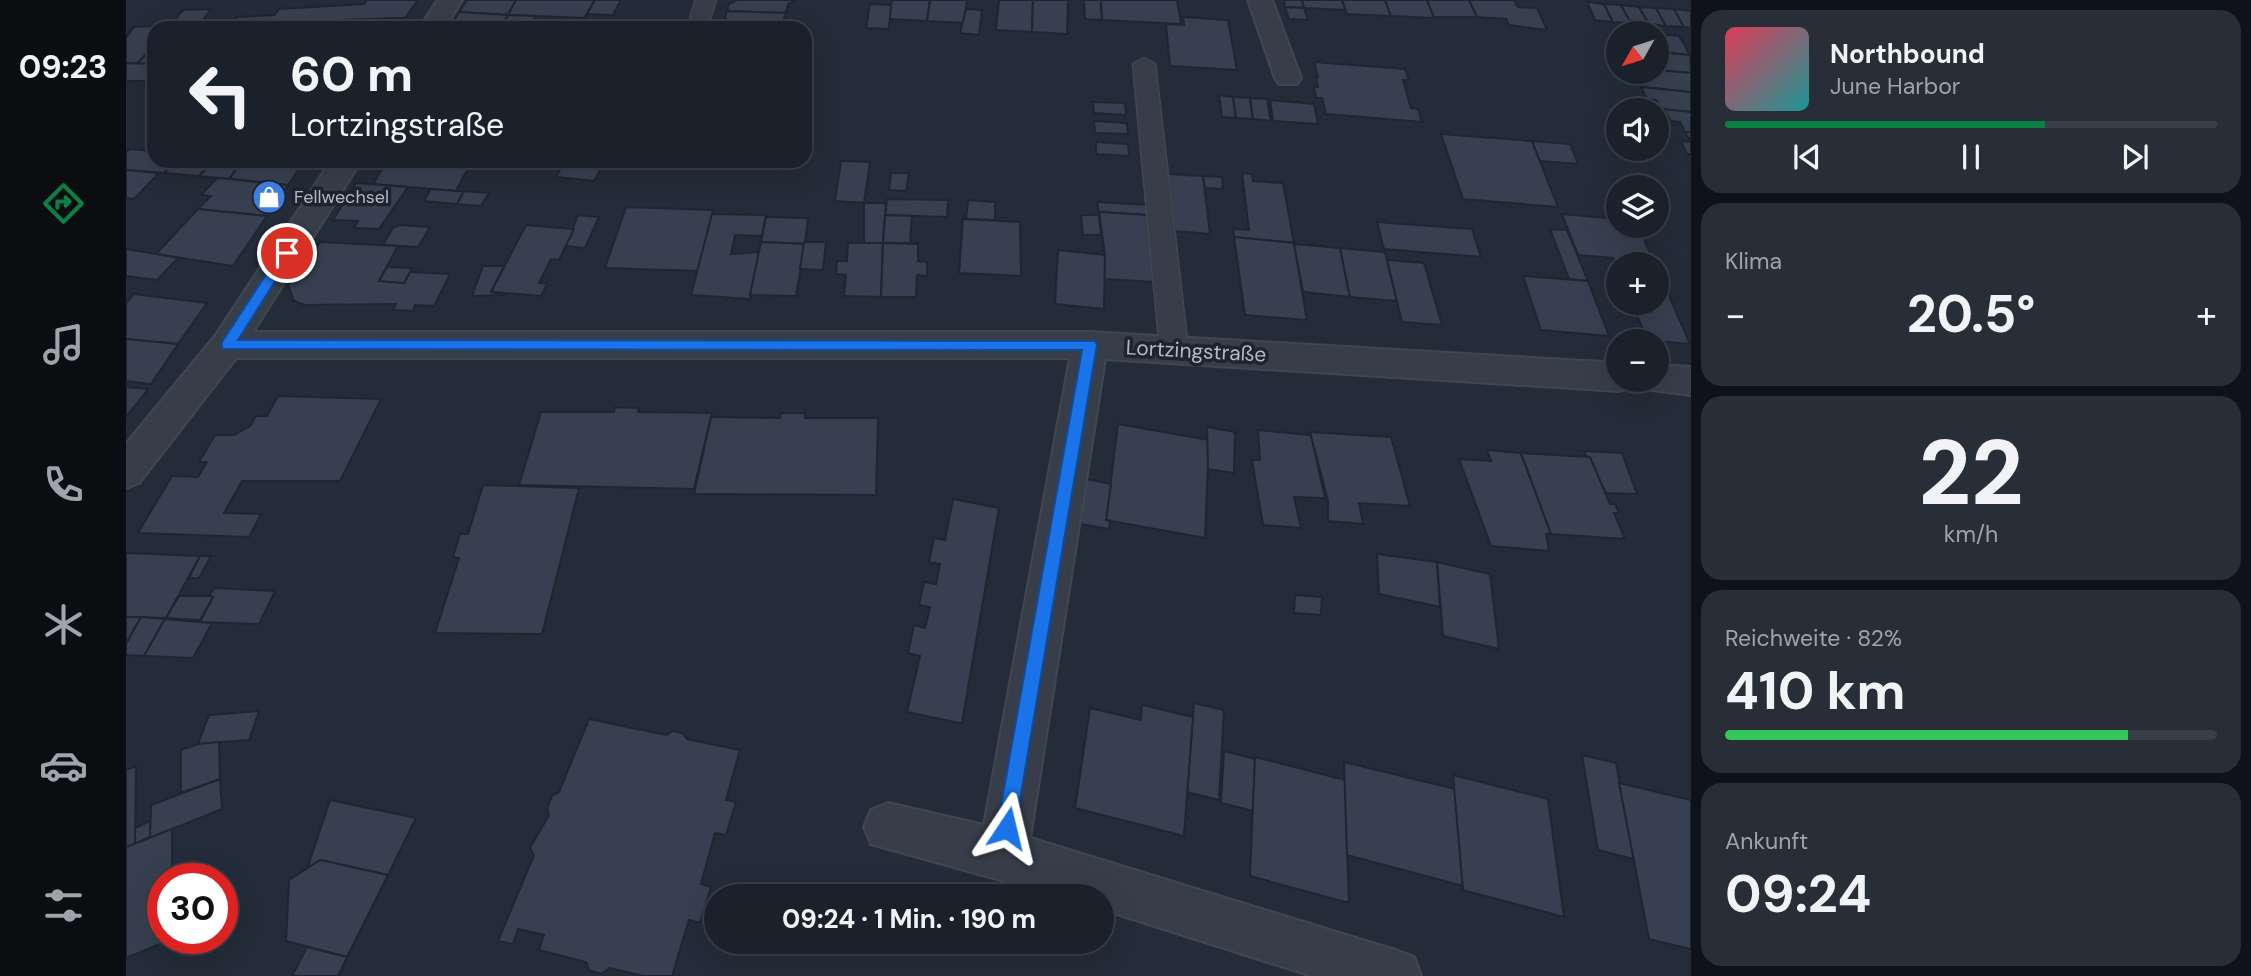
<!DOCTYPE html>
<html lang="de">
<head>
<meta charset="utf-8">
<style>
  :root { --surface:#1b212b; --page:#282e37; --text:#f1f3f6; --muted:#a0a3a9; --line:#393e47; --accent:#0b8043 }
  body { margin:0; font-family:"DM Sans",sans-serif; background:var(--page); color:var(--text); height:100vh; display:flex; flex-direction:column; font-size:26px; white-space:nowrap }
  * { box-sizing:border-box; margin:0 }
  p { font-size:23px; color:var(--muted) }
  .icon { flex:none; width:38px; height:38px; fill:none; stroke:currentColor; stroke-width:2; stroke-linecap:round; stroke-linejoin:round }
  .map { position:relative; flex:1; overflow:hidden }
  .drawer { display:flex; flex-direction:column; gap:10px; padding:10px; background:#0f1218; width:560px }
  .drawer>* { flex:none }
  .hud { position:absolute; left:21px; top:21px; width:665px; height:147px; border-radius:21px; box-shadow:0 7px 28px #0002,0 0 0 2px var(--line); background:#1b212b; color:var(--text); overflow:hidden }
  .needle { width:46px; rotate:231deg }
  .buttons { position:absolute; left:1480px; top:21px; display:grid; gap:14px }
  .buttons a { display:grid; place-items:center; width:63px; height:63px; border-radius:50%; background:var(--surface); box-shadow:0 7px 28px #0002,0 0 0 2px var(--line); font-size:35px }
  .speed { position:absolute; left:21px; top:863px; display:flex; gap:14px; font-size:35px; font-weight:700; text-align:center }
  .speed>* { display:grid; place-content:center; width:91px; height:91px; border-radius:50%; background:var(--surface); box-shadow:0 7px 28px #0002,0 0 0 2px var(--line); line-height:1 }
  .speed .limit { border:10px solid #d22; background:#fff; color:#111 }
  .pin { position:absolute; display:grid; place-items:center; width:60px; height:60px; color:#fff; margin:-30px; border:4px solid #fff; border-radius:50%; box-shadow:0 2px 7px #0007 }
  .me { position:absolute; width:77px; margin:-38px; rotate:10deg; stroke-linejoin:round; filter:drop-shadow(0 0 5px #0008) }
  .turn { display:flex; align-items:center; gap:24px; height:147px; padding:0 28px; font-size:32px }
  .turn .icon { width:91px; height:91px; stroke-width:2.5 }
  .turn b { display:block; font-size:49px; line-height:60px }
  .big { font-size:52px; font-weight:700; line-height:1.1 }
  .drawer .card { flex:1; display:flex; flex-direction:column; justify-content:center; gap:10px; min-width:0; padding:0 24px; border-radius:21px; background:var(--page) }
  .drawer .dial { align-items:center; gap:0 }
  .dial b { font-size:91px; line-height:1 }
  .song { display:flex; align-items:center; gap:21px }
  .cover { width:84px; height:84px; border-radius:10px; background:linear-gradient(135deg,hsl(350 70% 55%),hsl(180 70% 35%)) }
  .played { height:7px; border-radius:4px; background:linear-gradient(90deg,var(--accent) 65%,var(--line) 65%) }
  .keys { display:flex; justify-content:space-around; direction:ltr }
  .heat { display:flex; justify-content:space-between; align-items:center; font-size:38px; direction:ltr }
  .charge { height:10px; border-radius:5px; background:linear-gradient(90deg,#34c759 82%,var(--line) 0) }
  .trip { position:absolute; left:578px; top:884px; width:410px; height:70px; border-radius:35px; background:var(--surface); box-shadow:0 7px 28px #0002,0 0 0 2px var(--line); font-weight:700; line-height:70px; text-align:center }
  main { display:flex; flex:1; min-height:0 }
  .tab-bar { display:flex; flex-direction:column; width:126px; justify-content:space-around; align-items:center; background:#0b0d11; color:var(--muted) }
  .tab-bar .icon { width:49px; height:49px }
  .tab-bar .current { color:var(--accent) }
  .tab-bar b { font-size:32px; color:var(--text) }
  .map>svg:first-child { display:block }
  .building { fill:#364050; stroke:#1f2531; stroke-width:2 }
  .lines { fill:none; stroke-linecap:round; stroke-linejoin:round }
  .lane-casing { stroke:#404753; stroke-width:3 }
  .street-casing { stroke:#404753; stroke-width:4 }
  .lane { fill:#373e4a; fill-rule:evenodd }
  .street { fill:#373e4a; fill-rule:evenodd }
  .route { fill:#1a73e8; stroke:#114b97; stroke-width:2 }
  .labels { text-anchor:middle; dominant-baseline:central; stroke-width:7; stroke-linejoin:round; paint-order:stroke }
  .far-poi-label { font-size:18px; fill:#b3b9c6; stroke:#1d232f; text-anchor:start }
  .street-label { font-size:21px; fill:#b3b9c6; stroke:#1d232f }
</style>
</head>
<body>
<main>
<nav class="tab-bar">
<b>09:23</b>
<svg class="icon current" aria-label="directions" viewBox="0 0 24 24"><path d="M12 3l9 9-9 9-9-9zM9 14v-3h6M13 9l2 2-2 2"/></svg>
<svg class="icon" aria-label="music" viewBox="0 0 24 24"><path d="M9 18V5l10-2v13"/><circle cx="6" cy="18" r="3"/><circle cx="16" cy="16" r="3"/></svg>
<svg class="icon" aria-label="phone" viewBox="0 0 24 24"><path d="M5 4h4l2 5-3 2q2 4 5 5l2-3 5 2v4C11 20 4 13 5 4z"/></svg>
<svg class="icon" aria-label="climate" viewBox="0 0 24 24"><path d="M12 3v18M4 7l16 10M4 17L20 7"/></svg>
<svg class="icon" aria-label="car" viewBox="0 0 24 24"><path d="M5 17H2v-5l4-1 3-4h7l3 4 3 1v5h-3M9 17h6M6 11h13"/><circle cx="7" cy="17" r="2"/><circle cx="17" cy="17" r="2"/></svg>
<svg class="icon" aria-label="filters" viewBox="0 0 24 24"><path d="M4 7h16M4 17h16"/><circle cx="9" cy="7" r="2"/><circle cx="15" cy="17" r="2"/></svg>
</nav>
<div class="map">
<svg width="1565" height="976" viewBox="0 0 1565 976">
  <rect width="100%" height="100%" fill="#242c39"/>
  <!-- building -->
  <g class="building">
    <path d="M241,0H292L279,18L107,23L111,17L148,15L153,9L238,4Z"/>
    <path d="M341,0H390L382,15L333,12Z"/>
    <path d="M390,0H469L458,18L382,15Z"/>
    <path d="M469,0H495L487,15L461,14Z"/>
    <path d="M670,0L662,4L660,13L601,11L603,4L611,0Z"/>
    <path d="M766,0H804L801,21L762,19Z"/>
    <path d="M804,0H841L838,23L801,21Z"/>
    <path d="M873,0H907L906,32L870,30Z"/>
    <path d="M907,0H942L941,34L906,32Z"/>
    <path d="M958,0H975L976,20L959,19Z"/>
    <path d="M975,0H1051L1055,24L976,20Z"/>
    <path d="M1158,0H1176L1178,8L1159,7Z"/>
    <path d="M1176,0H1216L1220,10L1178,8Z"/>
    <path d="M1216,0H1259L1265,16L1221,14Z"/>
    <path d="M1259,0H1301L1308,18L1265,16Z"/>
    <path d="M1301,0H1343L1351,17H1308Z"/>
    <path d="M1343,0H1388L1392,7L1411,8L1421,30L1383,25L1380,19L1351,17Z"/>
    <path d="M1461,2L1478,4L1487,22L1469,20Z"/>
    <path d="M744,4L765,5L763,29L740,28Z"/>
    <path d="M1478,4L1495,5L1505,23L1487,22Z"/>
    <path d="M1495,5L1513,7L1523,24L1505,23Z"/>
    <path d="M1159,7L1178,8L1182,20L1163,19Z"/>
    <path d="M1513,7L1530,8L1540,26L1523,24Z"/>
    <path d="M1530,8L1548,9L1558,27L1540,26Z"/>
    <path d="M85,9L74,24L45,25L57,10Z"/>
    <path d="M840,9L856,10L853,35L834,33Z"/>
    <path d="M1548,9L1565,11V28L1558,27Z"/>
    <path d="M601,11L660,13L657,22L663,28H602L604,22L599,18Z"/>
    <path d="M333,12L382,15L374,28H323Z"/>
    <path d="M382,15L410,16L406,23L378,22Z"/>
    <path d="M1057,17L1102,20L1111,70L1044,66L1040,24L1058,25Z"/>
    <path d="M279,18L272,28H213L218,20Z"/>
    <path d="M218,20L213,28H171L175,21Z"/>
    <path d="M175,21L171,28H76L79,24Z"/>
    <path d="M79,24L76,28H42L45,25Z"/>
    <path d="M45,25L28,28V45L11,64L0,63V38L8,27Z"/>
    <path d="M1531,34L1553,36L1564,55L1531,52Z"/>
    <path d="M28,45V64H11Z"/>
    <path d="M1531,52L1564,55L1565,73L1531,70Z"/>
    <path d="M1188,62L1279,69L1283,80H1277L1285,108L1292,109L1296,122L1200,114L1196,98H1190L1188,87H1192L1190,77H1192Z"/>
    <path d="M0,63L28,64V81H0Z"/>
    <path d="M1531,70L1565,73V92L1515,87L1510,77H1519L1516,72Z"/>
    <path d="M1515,87L1565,92V112L1536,110L1530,100L1521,99Z"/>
    <path d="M1093,95L1107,97L1110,118L1096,117Z"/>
    <path d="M1107,97L1124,98L1127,119L1110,118Z"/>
    <path d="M1124,98L1141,99L1145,121L1127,119Z"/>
    <path d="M1144,100L1188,104L1192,124L1147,121Z"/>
    <path d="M967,102L999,103L1000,115L968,113Z"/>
    <path d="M1538,109L1565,112V132H1559L1554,122L1545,121Z"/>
    <path d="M968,121L1001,123L1002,134L969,133Z"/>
    <path d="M1559,132H1565V154H1561L1555,141L1565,142Z"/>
    <path d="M1315,134L1406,141L1432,207L1337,199Z"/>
    <path d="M1406,141L1444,144L1452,164L1414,161Z"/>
    <path d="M970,142L1002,144L1003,156L970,154Z"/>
    <path d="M4,149L28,151V161H50L38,173L0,170V152Z"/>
    <path d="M50,161H87L73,176L38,173Z"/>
    <path d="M116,161H179L162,185L103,179Z"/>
    <path d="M261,161H346L330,191L247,184Z"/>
    <path d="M439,161H479L468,181L430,177Z"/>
    <path d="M715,161L744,162L738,203L709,201Z"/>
    <path d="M82,167L110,169L103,179L73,176Z"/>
    <path d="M0,170L33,173L8,199L0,198Z"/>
    <path d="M765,173H783L780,191L763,190Z"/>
    <path d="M1116,173L1126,174L1127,181L1157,183L1168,243L1108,237L1107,229L1123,230Z"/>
    <path d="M1042,174L1077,176L1084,234L1049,231Z"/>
    <path d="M1077,176L1096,177L1097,189L1079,188Z"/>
    <path d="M91,178L103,179L162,185L141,216L72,209L85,196L75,195Z"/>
    <path d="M230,183L282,187L253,229L228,228L232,221L207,220Z"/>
    <path d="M305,189L330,191H338L331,204L298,201Z"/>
    <path d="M338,191L363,193L355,206L331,204Z"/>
    <path d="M761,199L822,200L821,217L759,215Z"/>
    <path d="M842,200L869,202V220L840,219Z"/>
    <path d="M971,202L1021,205L1022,215L973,212Z"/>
    <path d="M738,203H760L757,243H738Z"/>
    <path d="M500,207L587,210L572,271L479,268Z"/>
    <path d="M72,209L141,216L107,266L30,254Z"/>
    <path d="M973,212L1022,215L1028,282L978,279L979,255Z"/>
    <path d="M586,214L640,215L636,236L609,235L605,254L633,252L624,299L565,295Z"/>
    <path d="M1436,214L1493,219V226H1512L1529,264H1493V271L1487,258L1452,255Z"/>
    <path d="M452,215L473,217L459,248L439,246Z"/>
    <path d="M759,215L786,216L784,243H757Z"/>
    <path d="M955,215H973L975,235H957Z"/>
    <path d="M640,217L682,218L679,244L635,242Z"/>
    <path d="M837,219L894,222L895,276L833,273Z"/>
    <path d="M1251,222L1346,229L1355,257L1258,249Z"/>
    <path d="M273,225L304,227L292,247L257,245L267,228Z"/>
    <path d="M400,225L448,229L433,260L425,259L413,283L421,284L415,296L365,292Z"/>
    <path d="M1424,229L1441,230L1462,281L1443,279Z"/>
    <path d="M1108,237L1168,243L1181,320L1119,315Z"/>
    <path d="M194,242L272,246L253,281L278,283L284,272L324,274L308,306L289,305L287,311L267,310L270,304L178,305L168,301L162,285L167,276L174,277Z"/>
    <path d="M635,242L679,244L670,296L624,295Z"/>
    <path d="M678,242H700L697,270L674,269Z"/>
    <path d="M722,243H757L755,297L718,296L720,275L710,274L711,261H721Z"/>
    <path d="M757,243L792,244V261L801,262V276L791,275L790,297H755Z"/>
    <path d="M1168,244L1214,248L1224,297L1177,292Z"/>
    <path d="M1214,248L1259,252L1271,301L1224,297Z"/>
    <path d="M0,249L30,254L52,258L31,280L0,276Z"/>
    <path d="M932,250L979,255L978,309L929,304Z"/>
    <path d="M1261,260L1298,263L1316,325L1276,322Z"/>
    <path d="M357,266H378L365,292L380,295L346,296Z"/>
    <path d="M261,267L286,268L278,283L253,281Z"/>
    <path d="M1397,276L1462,281L1483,336L1415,330Z"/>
    <path d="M1531,290L1541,291L1564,344L1521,340L1506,303H1531Z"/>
    <path d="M8,294L81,303L52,344L0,339V303Z"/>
    <path d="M0,339L52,344L25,384L0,381Z"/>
    <path d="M0,387L22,389L0,417Z"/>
    <path d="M152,396L255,399L214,481H116L98,513L135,514L123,537L12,533L46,476L72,477L81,462H73L89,435H108L124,426L130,416H141Z"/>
    <path d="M489,407L513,408L512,412L586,413L568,489L393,485L415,412H488Z"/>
    <path d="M655,413H679V418H752L750,495L568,494L585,417L654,418Z"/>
    <path d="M992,424L1083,440L1079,538L980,520Z"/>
    <path d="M1081,427L1109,432L1108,473L1082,469Z"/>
    <path d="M1132,430L1185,435L1199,498L1168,497L1175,528L1137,525L1126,460H1134Z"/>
    <path d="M1184,432L1265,437L1284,506L1233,503L1237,524L1202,521V501Z"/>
    <path d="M1361,450L1395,453L1425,534H1420L1423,551L1365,546L1333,459L1365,461Z"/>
    <path d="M1458,451L1496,453L1511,494L1480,493Z"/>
    <path d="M1395,453L1464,457L1484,504H1489L1493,513H1488L1499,539L1425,534Z"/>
    <path d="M960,479L985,484L980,520L984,521L983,529L954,524Z"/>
    <path d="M357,485L453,488L416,634L309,633L333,558L327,557L334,534H342Z"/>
    <path d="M827,499L873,508L836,723H833L781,712L794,656L782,653L788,625L799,628L804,607L793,605L798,582L810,584L814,564L803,562L808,538L819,540Z"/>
    <path d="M0,553L74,556L40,618L0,617Z"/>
    <path d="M1251,554L1311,562L1314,607L1253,594Z"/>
    <path d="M74,556H85L73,578H63Z"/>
    <path d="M1311,562L1364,574L1373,649L1317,636Z"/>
    <path d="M88,588L149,591L133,624L74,622L87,597L83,596Z"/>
    <path d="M1169,595L1196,597L1195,615L1168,613Z"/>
    <path d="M53,596H83L87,597L74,620L40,618Z"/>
    <path d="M0,617H15L0,644Z"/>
    <path d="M15,617L39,619L18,656L0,655V644Z"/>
    <path d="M39,619L86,623L67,658L18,656Z"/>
    <path d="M1068,703L1098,710L1093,800L1061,792Z"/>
    <path d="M1016,705L1067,717L1058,836L949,808L964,708L1015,720Z"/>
    <path d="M133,711L123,740L72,744L83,715Z"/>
    <path d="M463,719L540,735L547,731L557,733L561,739L614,750L600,800L610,802L600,835L589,833L575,884L585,887L574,923L563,920L546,976H517L484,968L475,974L463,970L460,962L413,950L418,935L392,929L387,944L372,941L408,855L404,848L423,815L421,808L426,796L433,792Z"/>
    <path d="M93,742L94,779L55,793V750L72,744Z"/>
    <path d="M1098,751L1129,759L1127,811L1095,803Z"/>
    <path d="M1456,755L1490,763L1508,859L1472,850Z"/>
    <path d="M1129,757L1219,780L1223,903L1124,876Z"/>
    <path d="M1218,762L1329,789L1337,886L1221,855Z"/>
    <path d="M10,766L9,844L0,847V770Z"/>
    <path d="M1327,775L1422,799L1438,917L1337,890Z"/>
    <path d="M94,779L96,809L24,838L25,805Z"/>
    <path d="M1493,783L1565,800V949L1523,939Z"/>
    <path d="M204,800L290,818L262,875L194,860L181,869Z"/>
    <path d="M24,821V837L9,844V828Z"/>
    <path d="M46,829V878H37V938L46,939L0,958V847Z"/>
    <path d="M194,860L262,875L221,957L160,941L163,880Z"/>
    <path d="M181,947L221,957L212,976H166Z"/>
  </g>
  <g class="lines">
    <defs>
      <g id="lane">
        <path d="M570,0H590L581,28H561Z"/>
        <path d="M1018,58L1029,64L1062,349L1058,356L1048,360L1038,356L1034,349L1007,64Z"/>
      </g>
      <g id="street">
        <path d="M312,0H336L319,28H293Z"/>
        <path d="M1122,0H1146L1175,78L1171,84H1153L1149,78Z"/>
        <path d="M205,161H235L127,332H964L1493,363V380H1509L1505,387L1493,391L979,359L904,838L1269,950L1288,957L1295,976H1186L975,909V896H932L745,844L738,827L745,810L762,803L858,825L944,358H110L13,483L0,488V444L89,336Z"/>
        <path d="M1531,365L1565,367V395L1518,389L1514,380H1531Z"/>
      </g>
    </defs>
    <!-- lane casing -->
    <use href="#lane" class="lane-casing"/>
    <!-- street casing -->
    <use href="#street" class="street-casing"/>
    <!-- lane -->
    <use href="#lane" class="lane"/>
    <!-- street -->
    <use href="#street" class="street"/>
  </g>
  <!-- route -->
  <path class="route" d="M161,249L167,253L112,340L969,341L971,345L888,835L881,838L874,835L871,828L956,350L96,349V342L156,250Z"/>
  <!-- icons -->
  <defs>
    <symbol id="shop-disc" viewBox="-11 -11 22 22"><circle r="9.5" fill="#3f7fe0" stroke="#1d232f"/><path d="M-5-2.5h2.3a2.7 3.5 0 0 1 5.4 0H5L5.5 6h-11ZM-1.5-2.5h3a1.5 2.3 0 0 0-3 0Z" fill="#fff"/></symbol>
  </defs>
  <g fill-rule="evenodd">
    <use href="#shop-disc" x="124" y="178" width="38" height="38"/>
  </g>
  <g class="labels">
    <!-- far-poi labels -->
    <g class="far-poi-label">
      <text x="168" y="197">Fellwechsel</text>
    </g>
    <!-- street labels -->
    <g class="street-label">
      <text transform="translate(1070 351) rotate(3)">Lortzingstraße</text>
    </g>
  </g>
</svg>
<div class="buttons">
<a><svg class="needle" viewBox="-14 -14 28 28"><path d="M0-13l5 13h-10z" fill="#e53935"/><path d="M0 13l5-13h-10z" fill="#a0a3a9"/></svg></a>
<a><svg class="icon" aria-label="sound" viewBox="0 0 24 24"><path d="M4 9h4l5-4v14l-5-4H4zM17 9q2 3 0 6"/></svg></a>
<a><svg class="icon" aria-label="layers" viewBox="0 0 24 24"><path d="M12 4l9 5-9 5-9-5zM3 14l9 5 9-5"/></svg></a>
<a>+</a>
<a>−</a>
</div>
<div class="speed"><div class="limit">30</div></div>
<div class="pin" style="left:161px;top:253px;background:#d93025"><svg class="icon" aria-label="arrive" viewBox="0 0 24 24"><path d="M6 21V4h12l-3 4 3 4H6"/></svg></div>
<svg class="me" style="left:881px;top:828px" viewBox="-20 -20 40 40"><path d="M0-17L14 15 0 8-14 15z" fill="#1a73e8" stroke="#fff" stroke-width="4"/></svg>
<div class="trip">09:24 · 1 Min. · 190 m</div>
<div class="hud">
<div class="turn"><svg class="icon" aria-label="left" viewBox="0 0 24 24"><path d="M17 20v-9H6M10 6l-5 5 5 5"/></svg><div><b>60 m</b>Lortzingstraße</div></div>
</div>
</div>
<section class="drawer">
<div class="card">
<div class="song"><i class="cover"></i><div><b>Northbound</b><p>June Harbor</p></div></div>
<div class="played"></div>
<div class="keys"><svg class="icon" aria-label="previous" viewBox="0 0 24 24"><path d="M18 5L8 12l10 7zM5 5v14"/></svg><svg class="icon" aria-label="pause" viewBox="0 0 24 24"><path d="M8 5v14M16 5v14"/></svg><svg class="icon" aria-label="next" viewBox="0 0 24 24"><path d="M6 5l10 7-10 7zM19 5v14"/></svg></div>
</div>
<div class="card"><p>Klima</p>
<div class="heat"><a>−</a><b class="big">20.5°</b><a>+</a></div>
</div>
<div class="card dial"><b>22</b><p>km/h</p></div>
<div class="card"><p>Reichweite · 82%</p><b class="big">410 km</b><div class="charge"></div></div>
<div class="card"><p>Ankunft</p><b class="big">09:24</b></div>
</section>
</main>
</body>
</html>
